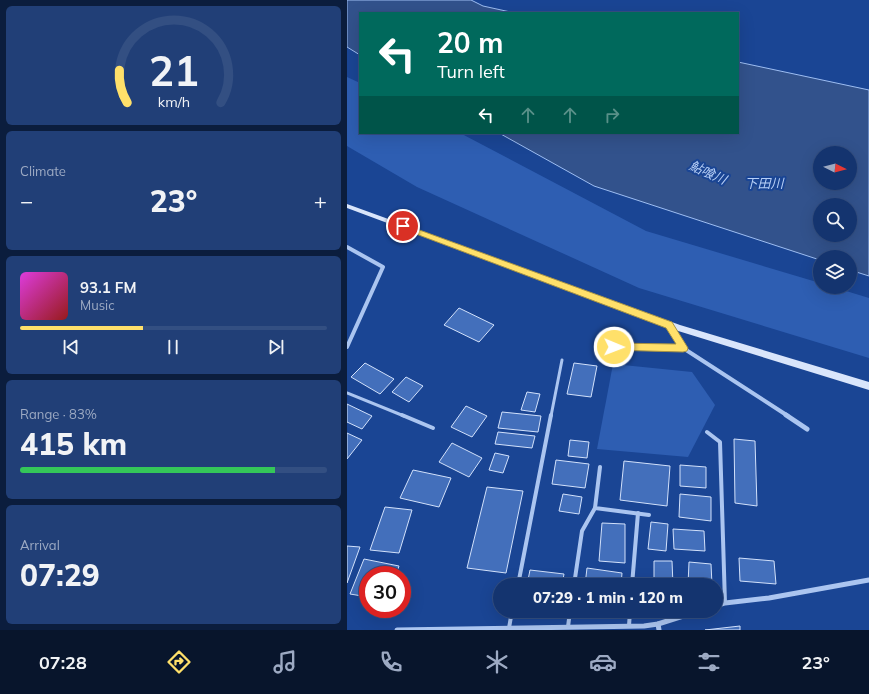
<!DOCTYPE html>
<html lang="en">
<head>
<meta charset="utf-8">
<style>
  :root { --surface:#14346f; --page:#213f77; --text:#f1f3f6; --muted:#9daac3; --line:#334f82; --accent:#ffe06a }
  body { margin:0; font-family:Mulish,"Noto Sans JP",sans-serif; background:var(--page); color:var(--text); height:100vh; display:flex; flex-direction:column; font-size:15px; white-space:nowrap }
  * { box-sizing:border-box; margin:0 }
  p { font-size:13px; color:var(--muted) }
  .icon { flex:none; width:22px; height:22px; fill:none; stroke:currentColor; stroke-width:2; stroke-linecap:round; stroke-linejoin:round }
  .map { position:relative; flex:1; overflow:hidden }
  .details { display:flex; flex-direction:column; gap:6px; padding:6px; background:#0b1d3d; width:347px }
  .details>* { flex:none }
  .top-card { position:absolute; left:12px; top:12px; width:380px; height:122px; border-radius:0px; box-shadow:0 4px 16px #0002,0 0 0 1px var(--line); background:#00695c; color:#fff; overflow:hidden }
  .needle { width:26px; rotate:96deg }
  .controls { position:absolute; left:466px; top:146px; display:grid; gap:8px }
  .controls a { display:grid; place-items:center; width:44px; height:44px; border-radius:50%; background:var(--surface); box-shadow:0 4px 16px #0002,0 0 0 1px var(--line); font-size:20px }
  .speed { position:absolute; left:12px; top:566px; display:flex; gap:8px; font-size:20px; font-weight:700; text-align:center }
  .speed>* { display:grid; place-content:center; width:52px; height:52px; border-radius:50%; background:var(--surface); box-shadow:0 4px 16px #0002,0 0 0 1px var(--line); line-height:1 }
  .speed .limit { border:6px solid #d22; background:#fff; color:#111 }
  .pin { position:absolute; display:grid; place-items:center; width:34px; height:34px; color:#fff; margin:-17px; border:2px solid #fff; border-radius:50%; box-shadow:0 1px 4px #0007 }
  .me { position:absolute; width:44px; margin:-22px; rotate:91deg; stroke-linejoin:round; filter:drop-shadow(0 0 3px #0008) }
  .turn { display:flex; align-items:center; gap:14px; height:84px; padding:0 12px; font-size:18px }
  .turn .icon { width:52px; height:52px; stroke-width:2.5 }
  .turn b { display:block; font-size:28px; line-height:34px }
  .lanes { display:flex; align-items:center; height:38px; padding:0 12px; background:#0003; justify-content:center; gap:20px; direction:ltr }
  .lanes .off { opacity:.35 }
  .big { font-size:30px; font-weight:800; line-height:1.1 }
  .details .widget { flex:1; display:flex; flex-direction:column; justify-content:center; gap:6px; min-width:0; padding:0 14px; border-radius:6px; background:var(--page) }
  .details .dial { align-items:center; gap:0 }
  .dial svg { height:104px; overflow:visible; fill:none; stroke:var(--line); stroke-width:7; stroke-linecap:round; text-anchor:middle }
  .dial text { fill:var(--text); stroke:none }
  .song { display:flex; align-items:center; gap:12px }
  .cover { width:48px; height:48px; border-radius:6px; background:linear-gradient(135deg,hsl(300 70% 55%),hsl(0 70% 35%)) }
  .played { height:4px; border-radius:2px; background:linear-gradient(90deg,var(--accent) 40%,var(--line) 40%) }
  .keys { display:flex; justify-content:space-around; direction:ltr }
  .heat { display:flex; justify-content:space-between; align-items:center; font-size:22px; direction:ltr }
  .charge { height:6px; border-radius:3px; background:linear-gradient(90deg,#34c759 83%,var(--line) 0) }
  .trip { position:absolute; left:146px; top:578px; width:230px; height:40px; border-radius:20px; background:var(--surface); box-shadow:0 4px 16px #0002,0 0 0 1px var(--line); font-weight:800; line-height:40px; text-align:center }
  .tabs { display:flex; height:64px; justify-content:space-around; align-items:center; background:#08152c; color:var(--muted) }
  .tabs .icon { width:28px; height:28px }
  .tabs .current { color:var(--accent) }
  .tabs b { font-size:18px; color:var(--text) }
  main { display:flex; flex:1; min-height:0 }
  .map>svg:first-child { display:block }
  .green { fill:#2e5eb2 }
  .water { fill:#32528c; stroke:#9ebef2; fill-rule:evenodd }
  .building { fill:#436fbb; stroke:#d2e1fb }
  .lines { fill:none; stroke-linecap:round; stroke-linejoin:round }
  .lane-far1 { stroke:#abc5f0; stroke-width:3 }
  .lane { stroke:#abc5f0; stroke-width:4 }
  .street-far1 { stroke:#abc5f0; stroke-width:4 }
  .street { stroke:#abc5f0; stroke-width:5 }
  .secondary { fill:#d9e5fb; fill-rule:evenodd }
  .route { fill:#ffe06a; stroke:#a69245 }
  .labels { text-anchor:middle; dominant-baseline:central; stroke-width:4; stroke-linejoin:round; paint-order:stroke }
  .water-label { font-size:13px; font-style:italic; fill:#b7cff6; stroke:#1a4594 }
</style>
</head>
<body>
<main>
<section class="details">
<div class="widget dial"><svg viewBox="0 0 100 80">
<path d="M14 69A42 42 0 1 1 86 69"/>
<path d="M14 69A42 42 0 0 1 8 44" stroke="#ffe06a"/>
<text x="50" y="56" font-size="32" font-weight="700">21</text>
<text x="50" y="72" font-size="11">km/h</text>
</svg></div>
<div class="widget"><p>Climate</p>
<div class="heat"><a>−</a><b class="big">23°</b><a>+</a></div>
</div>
<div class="widget">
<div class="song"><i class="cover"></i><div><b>93.1 FM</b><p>Music</p></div></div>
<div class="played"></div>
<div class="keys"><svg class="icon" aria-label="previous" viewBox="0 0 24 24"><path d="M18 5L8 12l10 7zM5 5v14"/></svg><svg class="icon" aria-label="pause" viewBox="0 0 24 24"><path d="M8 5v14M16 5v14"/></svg><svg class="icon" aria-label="next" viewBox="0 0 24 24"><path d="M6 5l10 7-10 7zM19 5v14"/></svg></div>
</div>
<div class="widget"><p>Range · 83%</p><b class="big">415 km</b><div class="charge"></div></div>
<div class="widget"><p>Arrival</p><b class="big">07:29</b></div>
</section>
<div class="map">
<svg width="522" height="630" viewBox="0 0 522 630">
  <rect width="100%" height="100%" fill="#1a4594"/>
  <!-- green -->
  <g class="green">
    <path d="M0,77L13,83V133H113L299,231L473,283V287H486L522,298V358L292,288L70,187L0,146Z"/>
    <path d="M266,364L345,372L368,405L341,457L250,449Z"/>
  </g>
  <!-- water -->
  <g class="water">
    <path d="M0,0H124L136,6L168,13H13V55L0,47Z"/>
    <path d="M391,62L522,90V276L503,270V257H473V260L247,186L152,133H391ZM473,153H503V183H473ZM473,205H503V235H473Z"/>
  </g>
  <!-- building -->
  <g class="building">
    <path d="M112,308L147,325L132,342L97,325Z"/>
    <path d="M18,363L47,379L33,394L4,377Z"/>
    <path d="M227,363L250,366L244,397L220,394Z"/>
    <path d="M59,377L76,386L62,402L45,392Z"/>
    <path d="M180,392L193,394L188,412L174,410Z"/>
    <path d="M0,404L25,416L15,429L0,422Z"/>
    <path d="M119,406L140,416L125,437L104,427Z"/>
    <path d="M155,412L194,416L191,432L151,428Z"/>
    <path d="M151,432L188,436L185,448L148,444Z"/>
    <path d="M0,433L15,440L0,459Z"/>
    <path d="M387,439L408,441L410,506L388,503Z"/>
    <path d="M223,440L242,442L240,458L221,456Z"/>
    <path d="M105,443L135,458L122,477L92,462Z"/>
    <path d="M148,453L162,456L156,473L142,470Z"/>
    <path d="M209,460L242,464L238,488L205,484Z"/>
    <path d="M277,461L323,466L320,506L273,500Z"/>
    <path d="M333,465L359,467V488L333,486Z"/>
    <path d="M66,470L104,478L92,507L53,498Z"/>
    <path d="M140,487L176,491L159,573L120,568Z"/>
    <path d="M216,494L235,497L232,514L212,511Z"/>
    <path d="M333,494L364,497V521L332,517Z"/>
    <path d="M38,507L65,510L52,553L23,550Z"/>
    <path d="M304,522L321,524L319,551L301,549Z"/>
    <path d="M255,523L278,524V563L252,561Z"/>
    <path d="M326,529L357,531L358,551L327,549Z"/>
    <path d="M0,546L13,547L0,583Z"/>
    <path d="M392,558L427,561L429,584L393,581Z"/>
    <path d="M17,559L52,566L49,575H21V597L3,594Z"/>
    <path d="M307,561H325L326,585H307Z"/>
    <path d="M342,562L364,564L365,585H341Z"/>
    <path d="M240,568L275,573L274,585H238Z"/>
    <path d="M183,570L217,574L215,585H180Z"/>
    <path d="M393,626V630H358Z"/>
  </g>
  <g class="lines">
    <!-- lane-far1 -->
    <g class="lane-far1">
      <path d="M0,393L57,416"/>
      <path d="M204,416L215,360"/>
    </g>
    <!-- lane -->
    <g class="lane">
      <path d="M55,415L86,428"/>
      <path d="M360,432L373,442L378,603"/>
      <path d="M253,467L248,508L302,515"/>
      <path d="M171,585L204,415"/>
      <path d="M227,585L235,531L248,508"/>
      <path d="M285,585L291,513"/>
      <path d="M282,626L283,611"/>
      <path d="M221,627L223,611"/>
      <path d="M162,628L165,611"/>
    </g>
    <!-- street-far1 -->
    <g class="street-far1">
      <path d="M0,247L36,267L0,347"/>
      <path d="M322,325L336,348L441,416"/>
      <path d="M253,347L336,348"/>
    </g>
    <!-- street -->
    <g class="street">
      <path d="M439,415L460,429"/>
      <path d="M369,606L378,603L422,598L522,580"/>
      <path d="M311,624L312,630"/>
      <path d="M50,630L297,626L311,624L352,611"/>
    </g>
    <!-- secondary -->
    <path class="secondary" d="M0,204L333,325L522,382V390L328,330L0,208Z"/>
  </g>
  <!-- route -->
  <path class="route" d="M56,224L325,322L341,348L340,351L336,352L263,350L262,347L263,344L267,343L329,344L319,328L53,228V225Z"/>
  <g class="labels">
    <!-- water labels -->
    <g class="water-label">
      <text transform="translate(361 172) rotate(24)">鮎喰川</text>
      <text x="417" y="183">下田川</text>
    </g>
  </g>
</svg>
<div class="controls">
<a><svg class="needle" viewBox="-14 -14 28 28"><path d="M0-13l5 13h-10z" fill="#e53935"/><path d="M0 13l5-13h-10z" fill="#9daac3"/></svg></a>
<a><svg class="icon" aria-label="search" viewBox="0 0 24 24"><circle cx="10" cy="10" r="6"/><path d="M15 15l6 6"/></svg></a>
<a><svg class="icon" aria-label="layers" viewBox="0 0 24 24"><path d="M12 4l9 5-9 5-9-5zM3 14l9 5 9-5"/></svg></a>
</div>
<div class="speed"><div class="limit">30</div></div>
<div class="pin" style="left:56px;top:226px;background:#d93025"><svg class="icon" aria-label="arrive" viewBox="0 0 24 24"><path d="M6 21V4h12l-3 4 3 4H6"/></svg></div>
<svg class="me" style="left:267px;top:347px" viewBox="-20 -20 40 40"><circle r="17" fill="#ffe06a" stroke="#fff" stroke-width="3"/><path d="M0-11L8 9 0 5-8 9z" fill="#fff"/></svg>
<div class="trip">07:29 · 1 min · 120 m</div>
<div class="top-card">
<div class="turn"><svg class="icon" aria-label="left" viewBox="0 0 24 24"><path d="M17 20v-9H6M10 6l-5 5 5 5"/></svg><div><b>20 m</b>Turn left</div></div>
<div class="lanes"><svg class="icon" aria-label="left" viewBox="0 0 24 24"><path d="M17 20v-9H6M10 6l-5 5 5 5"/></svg><svg class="icon off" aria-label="ahead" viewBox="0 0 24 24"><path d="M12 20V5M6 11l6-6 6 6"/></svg><svg class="icon off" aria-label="ahead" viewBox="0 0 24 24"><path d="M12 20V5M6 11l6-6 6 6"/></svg><svg class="icon off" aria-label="right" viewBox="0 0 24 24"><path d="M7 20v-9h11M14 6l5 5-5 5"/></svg></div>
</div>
</div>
</main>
<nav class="tabs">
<b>07:28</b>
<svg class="icon current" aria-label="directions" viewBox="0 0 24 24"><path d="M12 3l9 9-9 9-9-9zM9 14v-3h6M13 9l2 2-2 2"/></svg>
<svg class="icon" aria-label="music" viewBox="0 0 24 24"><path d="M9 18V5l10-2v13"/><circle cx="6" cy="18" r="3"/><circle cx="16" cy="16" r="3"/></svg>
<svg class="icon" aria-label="phone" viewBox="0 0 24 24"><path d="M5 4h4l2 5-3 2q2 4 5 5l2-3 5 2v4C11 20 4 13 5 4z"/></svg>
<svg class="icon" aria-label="climate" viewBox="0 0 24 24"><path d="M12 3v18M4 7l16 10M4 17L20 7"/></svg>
<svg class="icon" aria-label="car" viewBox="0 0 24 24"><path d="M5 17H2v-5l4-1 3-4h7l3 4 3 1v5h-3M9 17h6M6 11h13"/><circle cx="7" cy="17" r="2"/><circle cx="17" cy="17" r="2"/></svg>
<svg class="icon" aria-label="filters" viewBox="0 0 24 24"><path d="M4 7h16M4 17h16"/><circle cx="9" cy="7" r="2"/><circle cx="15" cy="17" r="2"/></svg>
<b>23°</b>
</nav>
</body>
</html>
